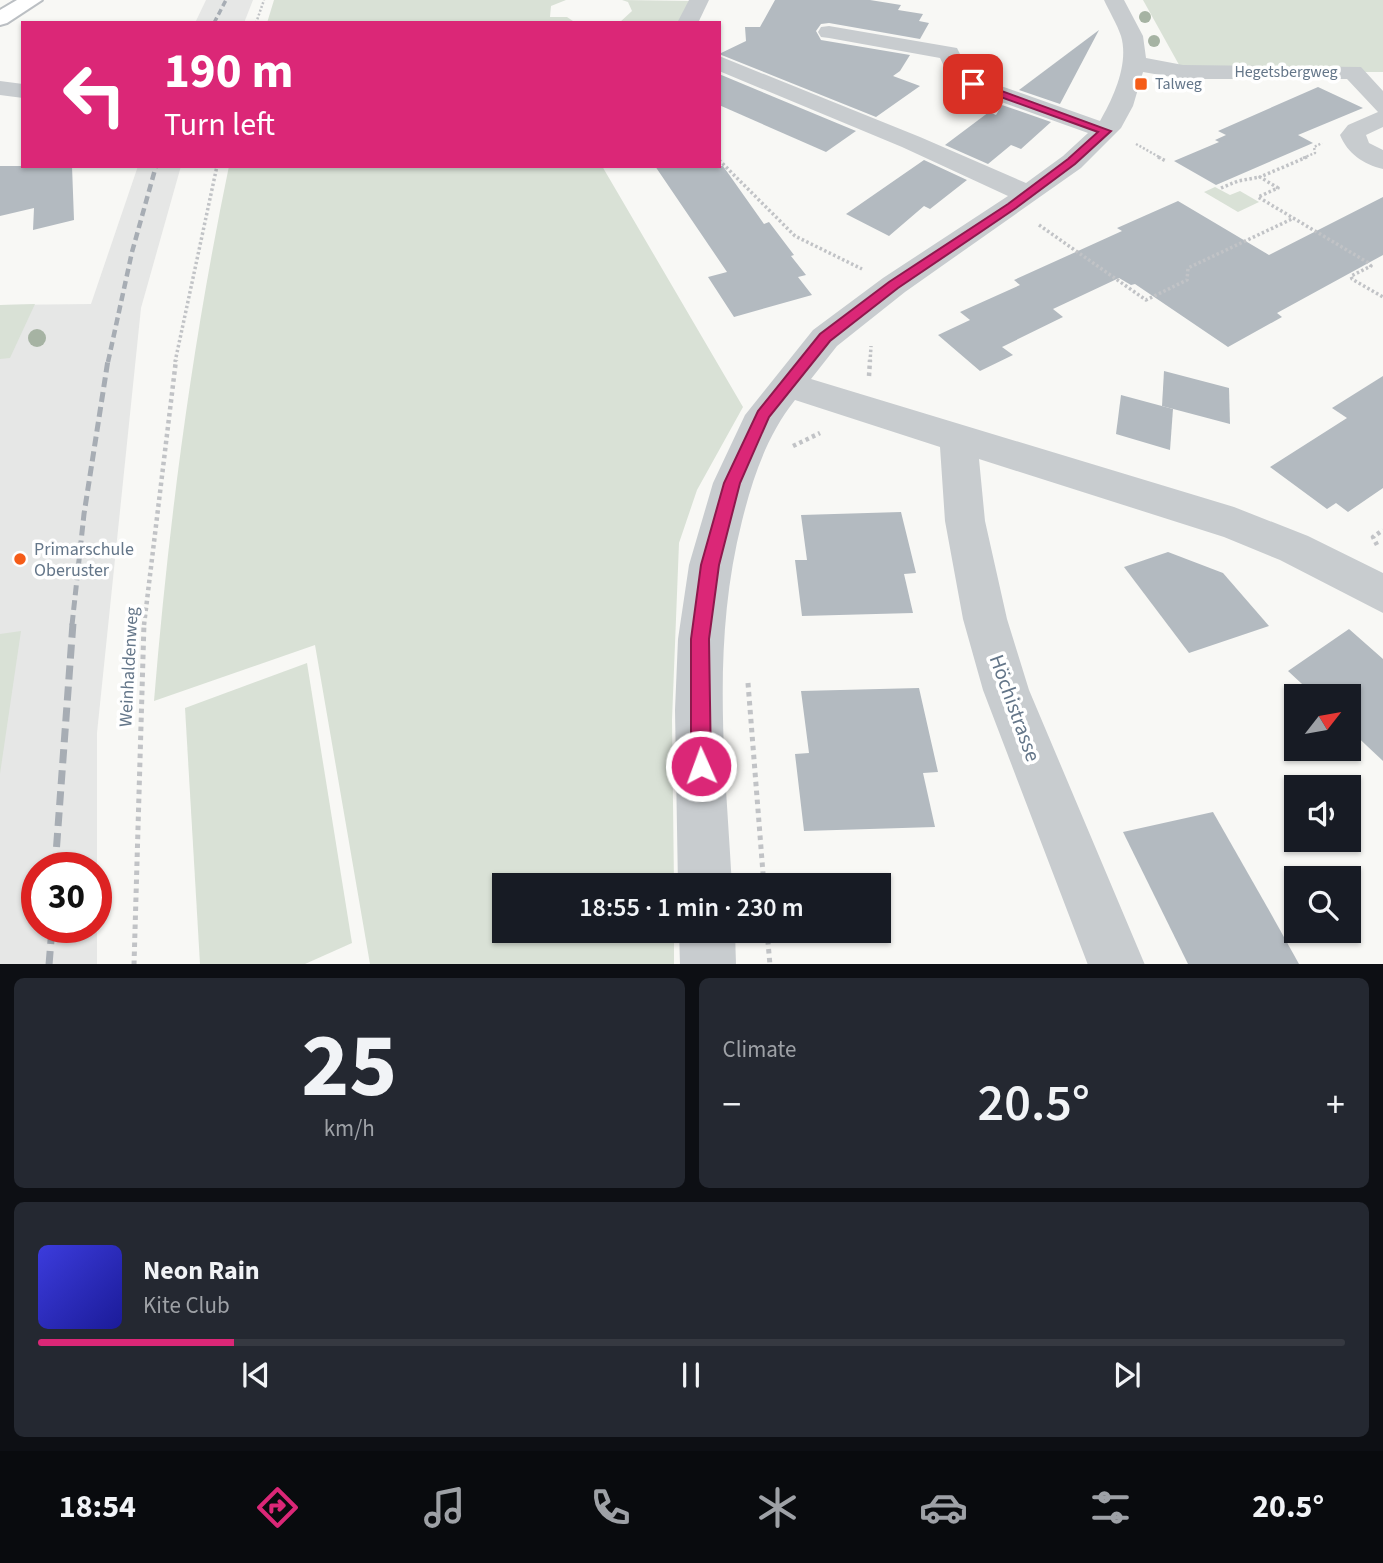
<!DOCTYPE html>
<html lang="en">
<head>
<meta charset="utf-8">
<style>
  :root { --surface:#171b24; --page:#242831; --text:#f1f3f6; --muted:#9ea1a6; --line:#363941; --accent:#db2777 }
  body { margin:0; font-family:"Source Sans 3",sans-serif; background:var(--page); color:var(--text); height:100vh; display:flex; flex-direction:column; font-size:26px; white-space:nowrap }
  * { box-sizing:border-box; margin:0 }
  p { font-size:23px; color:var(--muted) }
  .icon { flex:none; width:38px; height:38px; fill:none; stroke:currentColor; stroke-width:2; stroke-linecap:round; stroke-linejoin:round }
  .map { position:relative; height:964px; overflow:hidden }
  .drawer { display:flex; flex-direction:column; gap:14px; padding:14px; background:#0d0f14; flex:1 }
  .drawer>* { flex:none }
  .top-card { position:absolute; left:21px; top:21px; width:700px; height:147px; border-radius:0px; box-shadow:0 2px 5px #0004; background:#db2777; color:#fff; overflow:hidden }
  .needle { width:46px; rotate:59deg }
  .fabs { position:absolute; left:1284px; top:684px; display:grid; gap:14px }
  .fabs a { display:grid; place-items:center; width:77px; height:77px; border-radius:0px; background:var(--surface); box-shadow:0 2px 5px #0004; font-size:35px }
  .speed { position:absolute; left:21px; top:852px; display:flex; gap:14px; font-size:35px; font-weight:700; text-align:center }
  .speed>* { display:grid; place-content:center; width:91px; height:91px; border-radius:50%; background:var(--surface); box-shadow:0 2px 5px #0004; line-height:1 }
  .speed .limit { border:10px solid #d22; background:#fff; color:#111 }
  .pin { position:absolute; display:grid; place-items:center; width:60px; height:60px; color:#fff; margin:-30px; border-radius:14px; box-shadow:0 4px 10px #0006 }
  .me { position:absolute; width:77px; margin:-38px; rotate:358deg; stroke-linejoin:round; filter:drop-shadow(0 0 5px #0008) }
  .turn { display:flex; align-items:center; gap:24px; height:147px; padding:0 28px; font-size:32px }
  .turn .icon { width:91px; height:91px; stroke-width:2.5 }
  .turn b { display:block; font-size:49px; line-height:60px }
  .big { font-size:52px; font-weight:600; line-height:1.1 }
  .drawer .card { flex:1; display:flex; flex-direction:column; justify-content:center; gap:10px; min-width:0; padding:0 24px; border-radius:10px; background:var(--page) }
  .drawer .dial { align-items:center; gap:0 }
  .dial b { font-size:91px; line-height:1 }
  .song { display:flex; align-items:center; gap:21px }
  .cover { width:84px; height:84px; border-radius:10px; background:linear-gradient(135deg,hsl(240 70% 55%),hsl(240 70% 35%)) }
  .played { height:7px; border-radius:4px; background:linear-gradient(90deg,var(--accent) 15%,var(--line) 15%) }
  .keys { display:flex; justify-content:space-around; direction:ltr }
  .heat { display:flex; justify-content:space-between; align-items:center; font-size:38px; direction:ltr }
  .drawer .tiles { flex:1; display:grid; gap:14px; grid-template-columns:1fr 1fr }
  .card:last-child { grid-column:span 2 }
  .trip { position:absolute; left:492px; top:873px; width:399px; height:70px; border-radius:0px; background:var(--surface); box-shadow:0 2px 5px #0004; font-weight:600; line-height:70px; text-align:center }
  .dock { display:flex; height:112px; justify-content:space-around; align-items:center; background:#090b0e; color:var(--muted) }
  .dock .icon { width:49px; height:49px }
  .dock .selected { color:var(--accent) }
  .dock b { font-size:32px; color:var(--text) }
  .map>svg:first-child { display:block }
  .built { fill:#e6e7e6; fill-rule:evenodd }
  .green { fill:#d9e1d6 }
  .building { fill:#b3bac0 }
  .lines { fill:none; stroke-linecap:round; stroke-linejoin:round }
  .major-casing { stroke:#bbbfc3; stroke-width:4 }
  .path-far3 { stroke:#c1c3c6; stroke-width:2.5; stroke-dasharray:2 2; stroke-linecap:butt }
  .path-far2 { stroke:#c1c3c6; stroke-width:3.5; stroke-dasharray:2.5 2.5; stroke-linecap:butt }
  .path-far1 { stroke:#c1c3c6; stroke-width:4.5; stroke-dasharray:3.5 3.5; stroke-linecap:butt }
  .path { stroke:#c1c3c6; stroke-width:5; stroke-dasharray:4.5 4.5; stroke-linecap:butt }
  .minor { fill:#c8cccf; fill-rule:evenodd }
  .major { fill:#fff; fill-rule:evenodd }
  .rail-far3 { stroke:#a7adb4; stroke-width:3.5; stroke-dasharray:6 3.5; stroke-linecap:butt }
  .rail-far2 { stroke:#a7adb4; stroke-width:4.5; stroke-dasharray:8 4.5; stroke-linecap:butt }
  .rail-far1 { stroke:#a7adb4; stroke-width:5; stroke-dasharray:10 5; stroke-linecap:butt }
  .rail { stroke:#a7adb4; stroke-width:7; stroke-dasharray:14 7; stroke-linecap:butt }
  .tree { fill:#a6b3a3 }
  .route { fill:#db2777; stroke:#8e194d; stroke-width:2 }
  .poi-dot { fill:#f55c18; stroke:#fff; stroke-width:2.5 }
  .labels { text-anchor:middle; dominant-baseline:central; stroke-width:7; stroke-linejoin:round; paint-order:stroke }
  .far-street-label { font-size:16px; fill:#647689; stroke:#fff }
  .far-poi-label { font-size:16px; fill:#647689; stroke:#fff; text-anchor:start }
  .poi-label { font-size:18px; fill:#647689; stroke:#fff; text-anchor:start }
  .street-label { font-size:18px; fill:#647689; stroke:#fff }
  .near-street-label { font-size:21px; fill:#647689; stroke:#fff }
</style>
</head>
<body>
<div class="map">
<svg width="1383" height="965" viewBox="0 0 1383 965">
  <rect width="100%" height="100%" fill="#f8f8f5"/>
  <!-- built -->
  <g class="built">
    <path d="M206,0H253L244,23H195Z"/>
    <path d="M138,166H181L141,308L97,733V964H0V305L91,304ZM37,868H96V928H37Z"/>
  </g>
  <!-- green -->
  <g class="green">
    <path d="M274,0H566L551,6L550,17H567L576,23H267Z"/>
    <path d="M622,0L691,1L679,23H619L632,11L628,2Z"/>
    <path d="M1143,0H1383V72H1183Z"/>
    <path d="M229,166H602L743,407L697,490L679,543L672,720L674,885L504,886V931H674V964H370L315,645L154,701C169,519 192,345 229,166Z"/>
    <path d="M1215,187L1230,195L1240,191L1259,202L1238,212L1204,192Z"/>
    <path d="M35,304L10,358L0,359V305Z"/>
    <path d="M21,631L0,774V634Z"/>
    <path d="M307,663L352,943L305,964H200L185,708Z"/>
  </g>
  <!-- building -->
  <g class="building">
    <path d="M775,0H870L901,5L898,10L923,14L919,21L929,23L920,39L829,23L821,24L816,31L821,40L910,55L900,71L893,76L920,86L876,117L719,54L746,41L745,27H760Z"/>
    <path d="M1099,30L1060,104L1019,90Z"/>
    <path d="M719,74L856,131L826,152L719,105Z"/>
    <path d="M1318,87L1363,108L1298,135L1313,143L1216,185L1174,161L1219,142L1215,140L1226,135L1218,131Z"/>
    <path d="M1002,105L1051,122L1021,149L1011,145L988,164L945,145L989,112L996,115Z"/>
    <path d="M924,160L967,180L930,209L924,206L889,236L846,214Z"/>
    <path d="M0,166H72L74,220L33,230L34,208L0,216Z"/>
    <path d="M655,166H723L764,224L769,222L794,255L791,256L806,275L798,277L812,295L734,317L708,277L727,272Z"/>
    <path d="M1383,197V255L1277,313L1282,317L1228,347L1135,284L1131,285L1119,278L1053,309L1063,317L1002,347L1013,355L980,371L938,335L970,320L960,312L1020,285L1014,280L1122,231L1117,228L1178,201L1269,255Z"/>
    <path d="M1164,371L1229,388L1230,424L1162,406Z"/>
    <path d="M1383,376V488L1348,512L1336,503L1327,509L1270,467L1347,418L1332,408Z"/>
    <path d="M1121,395L1173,409L1170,450L1116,434Z"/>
    <path d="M901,512L916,573L904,574L913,613L802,616L795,560H807L801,515Z"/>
    <path d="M1168,552L1223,573L1269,626L1189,653L1124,567Z"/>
    <path d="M1349,629L1383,659V761L1349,729V696H1315L1288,671Z"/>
    <path d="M919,688L938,772L923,773L935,827L804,831L795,754L809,753L801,691Z"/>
    <path d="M1213,812L1270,912L1299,964H1188L1123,832Z"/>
  </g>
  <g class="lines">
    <defs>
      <path id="major" d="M17,0H42L7,23L0,25V10Z"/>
    </defs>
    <!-- major casing -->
    <use href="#major" class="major-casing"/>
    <!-- path-far3 -->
    <g class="path-far3">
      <path d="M256,23L264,0"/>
      <path d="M1136,144L1161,158"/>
      <path d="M1303,158L1315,153L1314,147L1322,143"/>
    </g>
    <!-- path-far2 -->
    <g class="path-far2">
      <path d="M1158,157L1166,161"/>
      <path d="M1307,157L1260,177L1278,188L1258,197L1367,262L1371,266L1351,276L1352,279L1383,297"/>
      <path d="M719,160L795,236L862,269"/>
      <path d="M1221,188L1238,181L1260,177"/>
      <path d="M1039,225L1146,300L1187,280L1188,268L1294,218"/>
      <path d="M175,362L217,166"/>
      <path d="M870,362L871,346"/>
    </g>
    <!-- path-far1 -->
    <g class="path-far1">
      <path d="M869,376L870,360"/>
      <path d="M793,446L820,433"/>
      <path d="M1377,545L1373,537L1383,530"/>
      <path d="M144,625L176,360"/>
    </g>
    <!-- path -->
    <g class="path">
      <path d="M748,683L764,886"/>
      <path d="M767,931L770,965"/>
      <path d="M134,965L144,623"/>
    </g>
    <!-- minor -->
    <g class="minor">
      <path d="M689,0H709L698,23H677Z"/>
      <path d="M1104,0H1124L1143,36L1146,58L1183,65L1361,67L1383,91V127L1366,135L1369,143L1383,150V169C1363,164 1348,154 1340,135L1348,125L1378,112L1347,79H1183L1143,72L1133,106L1121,128L1081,168L905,292L837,346L811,379L1234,507L1308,536L1383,573V613L1280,560L1224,537L979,459L985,521L1007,619L1029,690L1145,965H1088L983,690L963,619L945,521L940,447L795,400C767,435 753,477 742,521C711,644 725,761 732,886H678L675,710L678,639L689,565L713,483L745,415L813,330L883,278L1008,196L902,147L719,71V56L920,137L1026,183L1063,156L1088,133L965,89L951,81L940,58L829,38L821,37L818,32L821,27L829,26L957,48L969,72L981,79L1100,121C1114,97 1129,63 1121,36C1117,24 1109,11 1104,0Z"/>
      <path d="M0,81L23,84V98L0,95Z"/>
      <path d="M679,931H735L736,965H680Z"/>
    </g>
    <!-- major -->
    <use href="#major" class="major"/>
    <!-- rail-far3 -->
    <path class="rail-far3" d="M214,23L226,0"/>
    <!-- rail-far2 -->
    <path class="rail-far2" d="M108,362L132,252L156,166"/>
    <!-- rail-far1 -->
    <path class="rail-far1" d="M72,625L84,514L108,360"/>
    <!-- rail -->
    <g class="rail">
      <path d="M55,868L73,623"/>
      <path d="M49,965L52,928"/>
    </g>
  </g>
  <!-- trees -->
  <g class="tree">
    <circle cx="1145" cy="17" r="6"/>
    <circle cx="1154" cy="41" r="6"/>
    <circle cx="37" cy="338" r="9"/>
  </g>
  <!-- route -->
  <path class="route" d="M970,82H977L1111,131L1075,164L1016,208L898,288L830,341L769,417L740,483L719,565L709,639L711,766L708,773L701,776L694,773L691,766V639L701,565L724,483L758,411L820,334L889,282L1008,204L1068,159L1098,132L970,86Z"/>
  <!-- markers -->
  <g class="poi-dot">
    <rect x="1134" y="77" width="14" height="14" rx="3.5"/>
    <circle cx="20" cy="559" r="7"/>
  </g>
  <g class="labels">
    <!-- far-street labels -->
    <g class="far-street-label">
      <text x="1286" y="72">Hegetsbergweg</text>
    </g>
    <!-- far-poi labels -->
    <g class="far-poi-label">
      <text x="1155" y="84">Talweg</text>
    </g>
    <!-- poi labels -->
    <g class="poi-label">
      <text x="34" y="549">Primarschule<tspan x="34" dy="21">Oberuster</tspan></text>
    </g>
    <!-- street labels -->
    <g class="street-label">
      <text transform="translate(129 667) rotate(-87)">Weinhaldenweg</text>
    </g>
    <!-- near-street labels -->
    <g class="near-street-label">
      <text transform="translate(1015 708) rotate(70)">Höchistrasse</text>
    </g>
  </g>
</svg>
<div class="fabs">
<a><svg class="needle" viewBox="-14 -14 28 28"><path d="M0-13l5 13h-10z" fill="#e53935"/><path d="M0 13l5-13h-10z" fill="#9ea1a6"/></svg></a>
<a><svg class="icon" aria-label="sound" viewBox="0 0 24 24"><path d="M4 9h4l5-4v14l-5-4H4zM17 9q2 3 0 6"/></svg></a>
<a><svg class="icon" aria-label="search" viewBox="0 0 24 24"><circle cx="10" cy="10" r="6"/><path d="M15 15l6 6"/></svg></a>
</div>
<div class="speed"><div class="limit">30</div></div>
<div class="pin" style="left:973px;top:84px;background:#d93025"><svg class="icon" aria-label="arrive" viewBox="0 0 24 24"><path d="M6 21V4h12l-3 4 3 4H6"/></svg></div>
<svg class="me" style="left:701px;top:766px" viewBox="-20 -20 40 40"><circle r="17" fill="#db2777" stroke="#fff" stroke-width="3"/><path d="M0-11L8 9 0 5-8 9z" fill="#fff"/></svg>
<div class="trip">18:55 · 1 min · 230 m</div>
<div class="top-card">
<div class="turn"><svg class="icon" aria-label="left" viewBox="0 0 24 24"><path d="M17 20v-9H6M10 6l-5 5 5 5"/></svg><div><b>190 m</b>Turn left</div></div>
</div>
</div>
<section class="drawer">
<div class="tiles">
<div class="card dial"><b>25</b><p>km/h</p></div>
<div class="card"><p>Climate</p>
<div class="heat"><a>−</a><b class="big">20.5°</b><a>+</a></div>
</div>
<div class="card">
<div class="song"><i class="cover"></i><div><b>Neon Rain</b><p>Kite Club</p></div></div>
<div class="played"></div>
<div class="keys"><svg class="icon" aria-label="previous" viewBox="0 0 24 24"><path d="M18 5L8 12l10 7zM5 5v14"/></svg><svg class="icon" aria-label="pause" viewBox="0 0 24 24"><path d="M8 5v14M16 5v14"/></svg><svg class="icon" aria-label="next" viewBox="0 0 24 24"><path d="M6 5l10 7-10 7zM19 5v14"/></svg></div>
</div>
</div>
</section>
<nav class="dock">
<b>18:54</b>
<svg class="icon selected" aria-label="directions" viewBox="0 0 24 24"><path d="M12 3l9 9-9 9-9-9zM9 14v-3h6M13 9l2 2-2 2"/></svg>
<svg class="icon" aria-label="music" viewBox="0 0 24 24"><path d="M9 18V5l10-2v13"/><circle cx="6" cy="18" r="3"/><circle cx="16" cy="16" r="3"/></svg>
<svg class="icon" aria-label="phone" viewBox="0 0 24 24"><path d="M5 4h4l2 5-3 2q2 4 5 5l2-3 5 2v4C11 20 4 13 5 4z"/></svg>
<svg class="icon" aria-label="climate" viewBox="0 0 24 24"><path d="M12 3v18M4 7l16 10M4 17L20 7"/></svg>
<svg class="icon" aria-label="car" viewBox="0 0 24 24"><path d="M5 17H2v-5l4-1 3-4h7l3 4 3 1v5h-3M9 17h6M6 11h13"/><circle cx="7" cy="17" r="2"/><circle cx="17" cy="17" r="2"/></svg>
<svg class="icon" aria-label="filters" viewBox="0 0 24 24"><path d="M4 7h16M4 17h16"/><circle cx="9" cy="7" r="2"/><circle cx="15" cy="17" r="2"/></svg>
<b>20.5°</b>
</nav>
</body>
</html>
